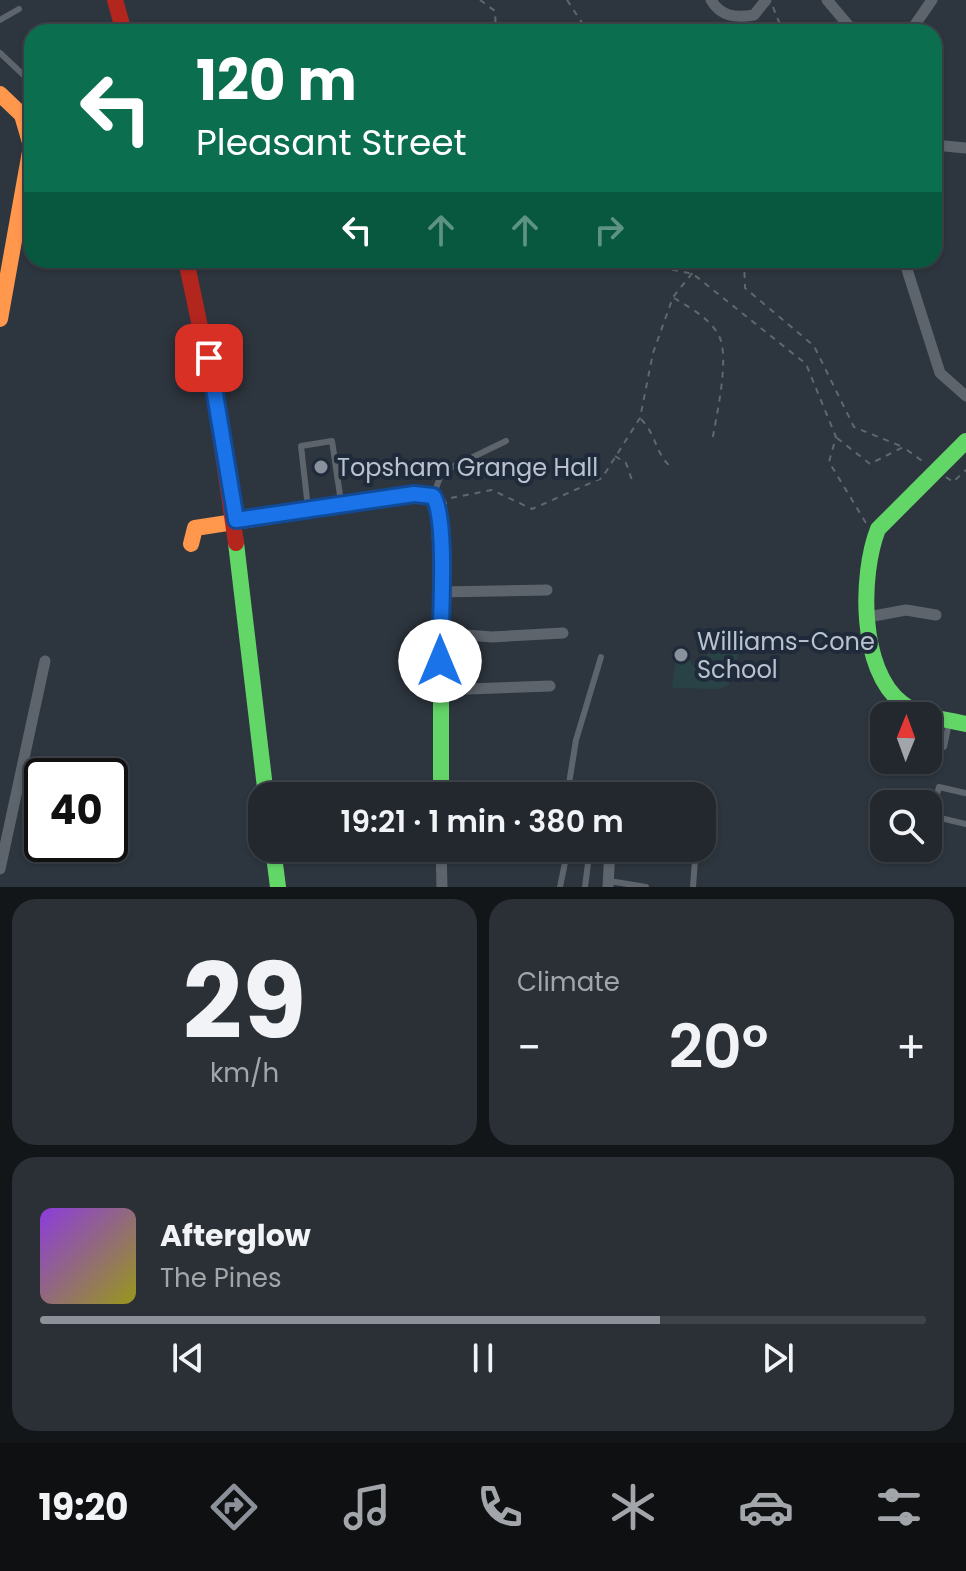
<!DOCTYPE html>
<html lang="en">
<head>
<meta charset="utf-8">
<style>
  :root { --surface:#22282e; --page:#2a3036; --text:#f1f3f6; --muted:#a2a6aa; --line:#3f444a; --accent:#8c9099 }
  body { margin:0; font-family:Poppins,sans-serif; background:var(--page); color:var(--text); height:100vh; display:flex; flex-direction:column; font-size:30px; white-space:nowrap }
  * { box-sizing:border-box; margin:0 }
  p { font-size:26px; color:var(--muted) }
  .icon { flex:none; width:44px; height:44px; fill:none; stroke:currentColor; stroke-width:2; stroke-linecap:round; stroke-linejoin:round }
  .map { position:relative; height:887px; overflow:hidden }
  .drawer { display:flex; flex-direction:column; gap:12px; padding:12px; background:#131619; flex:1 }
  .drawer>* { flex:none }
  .top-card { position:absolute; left:24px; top:24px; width:918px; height:244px; border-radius:24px; box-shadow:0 2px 6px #0004,0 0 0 2px var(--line); background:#0b6e4f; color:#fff; overflow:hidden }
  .needle { width:52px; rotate:1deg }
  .fabs { position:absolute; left:870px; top:702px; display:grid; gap:16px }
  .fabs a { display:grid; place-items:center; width:72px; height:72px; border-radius:16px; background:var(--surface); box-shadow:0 2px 6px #0004,0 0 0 2px var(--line); font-size:40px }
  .speed { position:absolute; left:24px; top:758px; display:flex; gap:16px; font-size:40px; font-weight:700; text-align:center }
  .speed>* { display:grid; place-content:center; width:104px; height:104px; border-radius:50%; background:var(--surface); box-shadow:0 2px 6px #0004,0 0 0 2px var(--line); line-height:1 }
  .speed .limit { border:4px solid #111; border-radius:12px; background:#fff; color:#111 }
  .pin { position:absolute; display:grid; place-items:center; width:68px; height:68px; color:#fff; margin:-34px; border-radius:16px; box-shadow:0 4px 12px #0006 }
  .me { position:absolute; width:88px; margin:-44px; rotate:0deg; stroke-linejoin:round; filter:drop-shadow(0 0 6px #0008) }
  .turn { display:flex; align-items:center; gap:28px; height:168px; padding:0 40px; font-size:36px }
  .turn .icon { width:104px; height:104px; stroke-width:2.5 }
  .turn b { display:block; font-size:56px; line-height:68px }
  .lanes { display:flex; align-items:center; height:76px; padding:0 40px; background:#0003; justify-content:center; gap:40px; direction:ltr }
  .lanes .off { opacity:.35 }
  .big { font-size:60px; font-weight:600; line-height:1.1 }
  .drawer .card { flex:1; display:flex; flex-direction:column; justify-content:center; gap:12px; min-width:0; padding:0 28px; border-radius:24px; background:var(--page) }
  .drawer .dial { align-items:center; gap:0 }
  .dial b { font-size:104px; line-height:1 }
  .song { display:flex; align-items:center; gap:24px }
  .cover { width:96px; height:96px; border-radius:12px; background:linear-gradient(135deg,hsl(270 70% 55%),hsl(60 70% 35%)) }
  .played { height:8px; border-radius:4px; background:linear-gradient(90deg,var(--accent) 70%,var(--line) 70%) }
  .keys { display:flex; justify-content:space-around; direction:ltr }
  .heat { display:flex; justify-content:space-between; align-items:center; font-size:44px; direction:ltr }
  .drawer .tiles { flex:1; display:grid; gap:12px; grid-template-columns:1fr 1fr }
  .card:last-child { grid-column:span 2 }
  .trip { position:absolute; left:248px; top:782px; width:468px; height:80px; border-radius:24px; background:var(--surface); box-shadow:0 2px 6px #0004,0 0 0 2px var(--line); font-weight:600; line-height:80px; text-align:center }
  .tabs { display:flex; height:128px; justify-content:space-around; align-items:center; background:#0e1012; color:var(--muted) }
  .tabs .icon { width:56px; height:56px }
  .tabs .selected { color:var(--accent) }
  .tabs b { font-size:36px; color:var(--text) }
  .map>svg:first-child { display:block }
  .green { fill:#294245 }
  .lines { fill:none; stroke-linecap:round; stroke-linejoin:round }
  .path { stroke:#60676d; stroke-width:2; stroke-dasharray:6 6; stroke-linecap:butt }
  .lane { stroke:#5e646c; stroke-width:6 }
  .street { stroke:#5e646c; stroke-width:11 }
  .fast { stroke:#63d668; stroke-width:16 }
  .slow { stroke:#ff974d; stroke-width:16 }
  .jam { stroke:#b3261e; stroke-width:16 }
  .route-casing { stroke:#114b97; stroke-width:20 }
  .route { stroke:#1a73e8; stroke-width:14 }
  .poi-dot { fill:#88919c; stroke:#1f2b3a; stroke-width:3 }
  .labels { text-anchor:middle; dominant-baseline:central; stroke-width:8; stroke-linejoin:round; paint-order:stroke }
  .poi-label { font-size:24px; fill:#b9c2ce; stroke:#1f2b3a; text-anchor:start }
</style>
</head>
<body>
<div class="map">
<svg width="966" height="887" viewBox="0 0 966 887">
  <rect width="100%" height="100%" fill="#2d353e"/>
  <!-- green -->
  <path class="green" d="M735,645L740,651L729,685L719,689L672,688L676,657L690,660L695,668L713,648Z"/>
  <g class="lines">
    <!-- path -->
    <g class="path">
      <path d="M480,0L495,11L496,32"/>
      <path d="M567,0L588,32"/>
      <path d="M773,7L783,32"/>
      <path d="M625,260L693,274L806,364L836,437L829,462L866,523"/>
      <path d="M744,260L745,288L814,346L854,427L903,447"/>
      <path d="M674,298C690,308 708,317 718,334C731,355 716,417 712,442"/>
      <path d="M641,419C659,439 654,453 673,469"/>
      <path d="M837,438L870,464L903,447L925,463"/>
      <path d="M615,456L626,463L633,483"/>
      <path d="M946,477L953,482L966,470"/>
      <path d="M451,498L492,490L532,509L602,478L640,418L653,353L673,297L703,260"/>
    </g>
    <!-- lane -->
    <g class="lane">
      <path d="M0,20L19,9"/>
      <path d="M0,53L32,83"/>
      <path d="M433,496L442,472L506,441"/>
      <path d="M308,508L301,446L332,441L341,502"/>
      <path d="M944,747L949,723"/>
      <path d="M567,796L576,740L601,657"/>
      <path d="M928,815L966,824"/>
      <path d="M931,816L939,787L965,793"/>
      <path d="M691,848L695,860L693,887"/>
      <path d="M275,856L313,848"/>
      <path d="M609,881L646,887"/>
      <path d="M560,887L568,848"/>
      <path d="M585,887L590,848"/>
    </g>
    <!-- street -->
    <g class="street">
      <path d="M711,0C721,17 736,18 754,15L766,0"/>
      <path d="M827,0L854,32"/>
      <path d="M910,32L932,0"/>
      <path d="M934,145L966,148"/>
      <path d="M904,260L940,373L966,396"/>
      <path d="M439,592L547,590"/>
      <path d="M868,617L906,610L936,615"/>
      <path d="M440,633L492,637L563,633"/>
      <path d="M440,690L550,686"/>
      <path d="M441,848L442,887"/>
      <path d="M0,869L45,661"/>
      <path d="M608,887L610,848"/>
    </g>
    <!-- fast -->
    <g class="fast">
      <path d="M966,441L878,529C860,575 859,670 902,703C919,717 945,719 966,724"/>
      <path d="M236,543L266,796"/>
      <path d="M441,578V796"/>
      <path d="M273,848L278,887"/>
    </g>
    <!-- slow -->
    <g class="slow">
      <path d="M0,94L22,115L31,146L0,319"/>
      <path d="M191,544L195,528L414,494L433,496L439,505L441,578"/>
    </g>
    <!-- jam -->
    <g class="jam">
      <path d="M115,0L124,32"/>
      <path d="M186,260L214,393L236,543"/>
    </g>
  </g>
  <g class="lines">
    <defs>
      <path id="route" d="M209,358L236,520L414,494L433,496C448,517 440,629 440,661"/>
    </defs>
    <!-- route casing -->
    <use href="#route" class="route-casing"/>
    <!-- route -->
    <use href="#route" class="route"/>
  </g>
  <!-- markers -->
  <g class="poi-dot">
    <circle cx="321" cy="467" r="8"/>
    <circle cx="681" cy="655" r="8"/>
  </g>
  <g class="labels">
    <!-- poi labels -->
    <g class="poi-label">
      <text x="337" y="467">Topsham Grange Hall</text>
      <text x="697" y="641">Williams-Cone<tspan x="697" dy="28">School</tspan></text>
    </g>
  </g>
</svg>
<div class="fabs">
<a><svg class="needle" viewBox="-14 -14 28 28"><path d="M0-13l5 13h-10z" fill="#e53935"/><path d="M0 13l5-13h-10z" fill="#a2a6aa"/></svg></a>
<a><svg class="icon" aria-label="search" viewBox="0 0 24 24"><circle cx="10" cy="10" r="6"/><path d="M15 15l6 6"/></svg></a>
</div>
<div class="speed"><div class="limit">40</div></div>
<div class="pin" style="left:209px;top:358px;background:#d93025"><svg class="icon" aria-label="arrive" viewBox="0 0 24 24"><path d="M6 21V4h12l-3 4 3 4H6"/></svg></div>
<svg class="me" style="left:440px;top:661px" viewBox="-20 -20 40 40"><circle r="19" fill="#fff"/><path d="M0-13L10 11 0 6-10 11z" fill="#1a73e8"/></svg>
<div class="trip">19:21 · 1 min · 380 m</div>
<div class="top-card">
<div class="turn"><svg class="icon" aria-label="left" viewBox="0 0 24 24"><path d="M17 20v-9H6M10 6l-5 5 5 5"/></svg><div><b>120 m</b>Pleasant Street</div></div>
<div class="lanes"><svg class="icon" aria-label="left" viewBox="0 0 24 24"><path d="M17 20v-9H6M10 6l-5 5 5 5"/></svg><svg class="icon off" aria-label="ahead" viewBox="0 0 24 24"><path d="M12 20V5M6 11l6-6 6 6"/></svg><svg class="icon off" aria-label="ahead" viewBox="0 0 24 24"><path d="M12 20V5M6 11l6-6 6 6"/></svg><svg class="icon off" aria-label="right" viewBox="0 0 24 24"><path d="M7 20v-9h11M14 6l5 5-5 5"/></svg></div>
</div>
</div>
<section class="drawer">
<div class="tiles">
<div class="card dial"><b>29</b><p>km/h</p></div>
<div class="card"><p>Climate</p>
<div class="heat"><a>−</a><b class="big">20°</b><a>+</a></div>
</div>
<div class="card">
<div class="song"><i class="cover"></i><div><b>Afterglow</b><p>The Pines</p></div></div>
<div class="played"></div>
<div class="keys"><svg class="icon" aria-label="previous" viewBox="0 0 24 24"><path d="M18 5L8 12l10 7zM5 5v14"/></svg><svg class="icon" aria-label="pause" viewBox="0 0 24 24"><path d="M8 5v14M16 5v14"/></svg><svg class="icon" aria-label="next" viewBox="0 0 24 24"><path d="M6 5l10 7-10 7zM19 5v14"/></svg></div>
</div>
</div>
</section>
<nav class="tabs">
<b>19:20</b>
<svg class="icon selected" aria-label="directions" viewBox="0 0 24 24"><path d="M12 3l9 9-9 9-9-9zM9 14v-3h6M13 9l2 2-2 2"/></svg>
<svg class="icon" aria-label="music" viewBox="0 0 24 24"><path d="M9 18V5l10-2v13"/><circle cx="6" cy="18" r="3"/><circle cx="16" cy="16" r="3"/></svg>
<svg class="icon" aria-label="phone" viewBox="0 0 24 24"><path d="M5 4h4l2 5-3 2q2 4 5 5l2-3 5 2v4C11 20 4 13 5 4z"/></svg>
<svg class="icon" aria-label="climate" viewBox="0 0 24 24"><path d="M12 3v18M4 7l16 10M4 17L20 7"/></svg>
<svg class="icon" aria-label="car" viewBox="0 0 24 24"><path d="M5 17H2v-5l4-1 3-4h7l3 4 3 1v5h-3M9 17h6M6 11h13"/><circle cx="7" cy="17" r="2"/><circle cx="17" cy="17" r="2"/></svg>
<svg class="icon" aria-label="filters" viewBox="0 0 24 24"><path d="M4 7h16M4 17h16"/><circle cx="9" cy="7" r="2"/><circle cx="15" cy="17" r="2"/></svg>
</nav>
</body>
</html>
